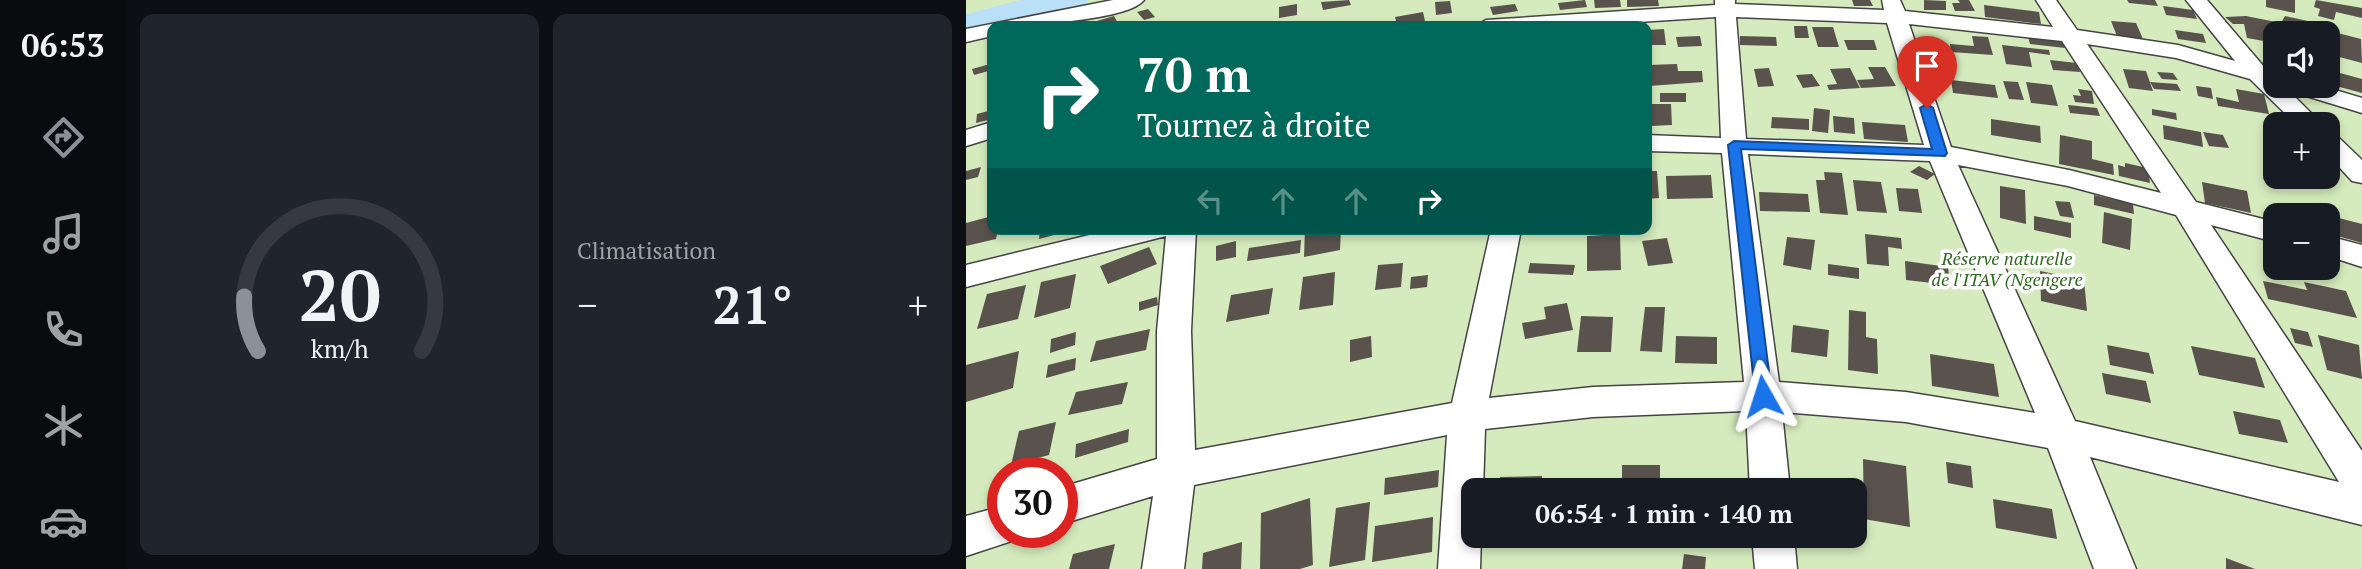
<!DOCTYPE html>
<html lang="fr">
<head>
<meta charset="utf-8">
<style>
  :root { --surface:#171b24; --page:#20242c; --text:#f1f3f6; --muted:#9ea1a6; --line:#363941; --accent:#8c9099 }
  body { margin:0; font-family:"PT Serif",serif; background:var(--page); color:var(--text); height:100vh; display:flex; flex-direction:column; font-size:26px; white-space:nowrap }
  * { box-sizing:border-box; margin:0 }
  p { font-size:23px; color:var(--muted) }
  .icon { flex:none; width:38px; height:38px; fill:none; stroke:currentColor; stroke-width:2; stroke-linecap:round; stroke-linejoin:round }
  .map { position:relative; flex:1; overflow:hidden }
  .panel { display:flex; flex-direction:column; gap:14px; padding:14px; background:#0d0f14; width:840px }
  .panel>* { flex:none }
  .hud { position:absolute; left:21px; top:21px; width:665px; height:214px; border-radius:14px; box-shadow:0 4px 10px #0003; background:#00695c; color:#fff; overflow:hidden }
  .tools { position:absolute; left:1297px; top:21px; display:grid; gap:14px }
  .tools a { display:grid; place-items:center; width:77px; height:77px; border-radius:14px; background:var(--surface); box-shadow:0 4px 10px #0003; font-size:35px }
  .speed { position:absolute; left:21px; top:457px; display:flex; gap:14px; font-size:35px; font-weight:700; text-align:center }
  .speed>* { display:grid; place-content:center; width:91px; height:91px; border-radius:50%; background:var(--surface); box-shadow:0 4px 10px #0003; line-height:1 }
  .speed .limit { border:10px solid #d22; background:#fff; color:#111 }
  .pin { position:absolute; display:grid; place-items:center; width:60px; height:60px; color:#fff; margin:-72px -30px; border-radius:50% 50% 50% 0; rotate:-45deg; box-shadow:0 0 7px #0007 }
  .pin .icon { rotate:45deg }
  .me { position:absolute; width:77px; margin:-38px; rotate:354deg; stroke-linejoin:round; filter:drop-shadow(0 0 5px #0008) }
  .turn { display:flex; align-items:center; gap:24px; height:147px; padding:0 35px; font-size:32px }
  .turn .icon { width:91px; height:91px; stroke-width:2.5 }
  .turn b { display:block; font-size:49px; line-height:60px }
  .lanes { display:flex; align-items:center; height:66px; padding:0 35px; background:#0003; justify-content:center; gap:35px; direction:ltr }
  .lanes .off { opacity:.35 }
  .big { font-size:52px; font-weight:700; line-height:1.1 }
  .panel .tile { flex:1; display:flex; flex-direction:column; justify-content:center; gap:10px; min-width:0; padding:0 24px; border-radius:14px; background:var(--page) }
  .panel .dial { align-items:center; gap:0 }
  .dial svg { height:182px; overflow:visible; fill:none; stroke:var(--line); stroke-width:7; stroke-linecap:round; text-anchor:middle }
  .dial text { fill:var(--text); stroke:none }
  .heat { display:flex; justify-content:space-between; align-items:center; font-size:38px; direction:ltr }
  .panel .tiles { flex:1; display:grid; gap:14px; grid-template-columns:repeat(2,1fr) }
  .trip { position:absolute; left:495px; top:478px; width:406px; height:70px; border-radius:14px; background:var(--surface); box-shadow:0 4px 10px #0003; font-weight:700; line-height:70px; text-align:center }
  main { display:flex; flex:1; min-height:0 }
  .dock { display:flex; flex-direction:column; width:126px; justify-content:space-around; align-items:center; background:#090b0e; color:var(--muted) }
  .dock .icon { width:49px; height:49px }
  .dock .current { color:var(--accent) }
  .dock b { font-size:32px; color:var(--text) }
  .map>svg:first-child { display:block }
  .green { fill:#d5ebbd; fill-rule:evenodd }
  .lines { fill:none; stroke-linecap:round; stroke-linejoin:round }
  .river { fill:#b9e0f7; fill-rule:evenodd }
  .building { fill:#5a524d }
  .street-casing { stroke:#444; stroke-width:3 }
  .street { fill:#fff; fill-rule:evenodd }
  .route { fill:#1a73e8; stroke:#114b97; stroke-width:2 }
  .labels { text-anchor:middle; dominant-baseline:central; stroke-width:7; stroke-linejoin:round; paint-order:stroke }
  .park-label { font-size:18px; font-style:italic; fill:#2f6b1f; stroke:#fff }
</style>
</head>
<body>
<main>
<nav class="dock">
<b>06:53</b>
<svg class="icon current" aria-label="directions" viewBox="0 0 24 24"><path d="M12 3l9 9-9 9-9-9zM9 14v-3h6M13 9l2 2-2 2"/></svg>
<svg class="icon" aria-label="music" viewBox="0 0 24 24"><path d="M9 18V5l10-2v13"/><circle cx="6" cy="18" r="3"/><circle cx="16" cy="16" r="3"/></svg>
<svg class="icon" aria-label="phone" viewBox="0 0 24 24"><path d="M5 4h4l2 5-3 2q2 4 5 5l2-3 5 2v4C11 20 4 13 5 4z"/></svg>
<svg class="icon" aria-label="climate" viewBox="0 0 24 24"><path d="M12 3v18M4 7l16 10M4 17L20 7"/></svg>
<svg class="icon" aria-label="car" viewBox="0 0 24 24"><path d="M5 17H2v-5l4-1 3-4h7l3 4 3 1v5h-3M9 17h6M6 11h13"/><circle cx="7" cy="17" r="2"/><circle cx="17" cy="17" r="2"/></svg>
</nav>
<section class="panel">
<div class="tiles">
<div class="tile dial"><svg viewBox="0 0 100 80">
<path d="M14 69A42 42 0 1 1 86 69"/>
<path d="M14 69A42 42 0 0 1 8 45" stroke="#8c9099"/>
<text x="50" y="56" font-size="32" font-weight="700">20</text>
<text x="50" y="72" font-size="11">km/h</text>
</svg></div>
<div class="tile"><p>Climatisation</p>
<div class="heat"><a>−</a><b class="big">21°</b><a>+</a></div>
</div>
</div>
</section>
<div class="map">
<svg width="1396" height="569" viewBox="0 0 1396 569">
  <rect width="100%" height="100%" fill="#fffdf5"/>
  <!-- green -->
  <path class="green" d="M0,0H1396V569H0ZM26,26H681V229H26ZM1309,33H1362V86H1309ZM1309,124H1362V177H1309ZM1309,215H1362V268H1309ZM37,472H96V532H37ZM508,490H889V536H508Z"/>
  <g class="lines">
    <!-- river -->
    <path class="river" d="M55,0H123L117,8L48,26H26V32L0,38V14Z"/>
  </g>
  <!-- building -->
  <g class="building">
    <path d="M383,0L385,5L357,10L355,2Z"/>
    <path d="M619,0L621,7L594,10L592,3Z"/>
    <path d="M628,0H654L655,7L629,8Z"/>
    <path d="M661,0H692L693,6L661,7Z"/>
    <path d="M886,0H904L907,6H888Z"/>
    <path d="M958,0L980,1V10H958Z"/>
    <path d="M992,0H1003L1009,11H989L986,3H994Z"/>
    <path d="M1161,0H1189L1192,6L1163,3Z"/>
    <path d="M1300,0H1329V13L1300,7Z"/>
    <path d="M1350,0L1396,8V18L1370,12L1368,20L1352,16L1354,9L1348,7Z"/>
    <path d="M484,1L486,13L470,15L469,2Z"/>
    <path d="M331,4V15L313,18V7Z"/>
    <path d="M549,4L552,11L527,15L524,7Z"/>
    <path d="M1018,5L1073,12L1075,24L1019,17Z"/>
    <path d="M1197,6L1227,10L1231,19L1200,15Z"/>
    <path d="M182,9L189,17L178,20L171,12Z"/>
    <path d="M457,12L459,21L431,25L429,17Z"/>
    <path d="M148,16L153,25L163,23L164,26H134L131,21Z"/>
    <path d="M1280,16L1315,23L1319,16L1351,23L1355,33H1309V43L1281,38L1278,24H1267L1259,17Z"/>
    <path d="M1145,21L1170,23L1177,39L1151,36Z"/>
    <path d="M828,26H841L843,38H829Z"/>
    <path d="M846,27H867L873,47H852Z"/>
    <path d="M698,29L700,45H681V30Z"/>
    <path d="M1209,30L1237,34L1240,43L1212,39Z"/>
    <path d="M1360,30L1395,39L1396,63L1362,54Z"/>
    <path d="M734,36L736,46L712,47L710,37Z"/>
    <path d="M774,36L810,37L811,46L774,45Z"/>
    <path d="M1006,36L1022,37L1027,55L985,52L984,44L1008,46Z"/>
    <path d="M1062,37L1097,41L1099,48L1064,44Z"/>
    <path d="M878,40H908L911,50H882Z"/>
    <path d="M1036,45L1083,50L1084,55L1063,52L1066,67L1040,64Z"/>
    <path d="M26,58V70L8,75L6,69L24,64L23,59Z"/>
    <path d="M1084,60L1111,63L1114,72L1087,70Z"/>
    <path d="M711,64L712,71H736L737,82L683,86L682,65Z"/>
    <path d="M902,67H919L930,86L895,88L891,80L908,79Z"/>
    <path d="M803,68L808,86L792,87L788,69Z"/>
    <path d="M884,68L894,88L863,90L861,85L871,84L864,69Z"/>
    <path d="M1157,69L1180,71L1187,91L1163,88Z"/>
    <path d="M1191,72L1207,73L1212,80L1196,79Z"/>
    <path d="M1374,73L1396,79V93L1370,86Z"/>
    <path d="M846,74L854,86L837,88L830,75Z"/>
    <path d="M985,80L1029,85L1032,98L987,93Z"/>
    <path d="M1037,81L1052,82L1058,100L1043,99Z"/>
    <path d="M1060,82L1086,85L1092,106L1065,103Z"/>
    <path d="M1184,82L1211,84L1215,91L1188,89Z"/>
    <path d="M1230,86L1245,88L1247,99L1232,96Z"/>
    <path d="M1112,89L1126,91L1128,104L1109,102L1107,95L1115,96Z"/>
    <path d="M1270,89L1298,94L1303,114L1252,106L1250,97L1273,102Z"/>
    <rect x="694" y="93" width="26" height="9"/>
    <path d="M685,104H705L706,125L685,126Z"/>
    <path d="M1102,105L1131,108L1134,116L1104,113Z"/>
    <path d="M848,108L864,110L862,133L846,131Z"/>
    <path d="M1186,109L1210,113L1211,120L1186,115Z"/>
    <path d="M26,110V119L10,123L11,114Z"/>
    <path d="M867,116L888,118L889,134L868,132Z"/>
    <path d="M806,117L843,119V130L805,128Z"/>
    <path d="M1025,119L1074,126L1075,143L1025,135Z"/>
    <path d="M896,122L939,125L942,142L898,139Z"/>
    <path d="M1197,125L1235,132L1237,147L1198,139Z"/>
    <path d="M1237,132L1257,135L1263,148L1243,146Z"/>
    <path d="M1094,135L1126,141V159L1147,164L1148,175L1093,164Z"/>
    <path d="M1159,163L1182,168L1184,183L1153,176L1152,165L1159,167Z"/>
    <path d="M953,166L969,174L961,180L944,172Z"/>
    <path d="M15,167L12,177L0,180V171Z"/>
    <path d="M681,171H691L693,198L681,199Z"/>
    <path d="M858,172L876,173L882,215L854,213L850,180H859Z"/>
    <path d="M745,175L747,198L701,199L700,176Z"/>
    <path d="M887,180L915,182L921,213L891,211Z"/>
    <path d="M1236,182L1281,191L1285,213L1239,203Z"/>
    <path d="M1034,186L1059,190L1060,224L1034,218Z"/>
    <path d="M930,188L952,189L956,213L933,211Z"/>
    <path d="M793,192L842,194L844,212L794,211Z"/>
    <path d="M1128,195L1167,204L1168,214L1128,205Z"/>
    <path d="M1089,201L1104,202L1108,218L1094,216Z"/>
    <path d="M1138,212L1166,219L1164,250L1136,243Z"/>
    <path d="M26,216V229H32L30,239L0,246V223Z"/>
    <path d="M1068,216L1105,223V238L1068,230Z"/>
    <path d="M1365,216L1396,224V243L1368,235Z"/>
    <path d="M74,229H107V230L73,239Z"/>
    <path d="M339,229H375L374,250L338,257Z"/>
    <path d="M654,234L655,270L621,271V236Z"/>
    <path d="M899,234L935,238L936,249L922,247L923,266L901,264Z"/>
    <path d="M821,237L849,240L845,270L817,265Z"/>
    <path d="M701,238L707,263L682,266L676,241Z"/>
    <path d="M335,240L334,253L281,261L283,248Z"/>
    <path d="M270,241V257L250,261V246Z"/>
    <path d="M183,247L191,264L142,284L134,266Z"/>
    <path d="M939,261L982,267L984,285L940,280Z"/>
    <path d="M437,263L435,287L409,290L412,265Z"/>
    <path d="M564,263L609,265L607,275L562,273Z"/>
    <path d="M862,264L893,268V279L862,275Z"/>
    <path d="M1074,271L1118,280L1121,311L1075,301Z"/>
    <path d="M369,272L367,305L333,310L337,277Z"/>
    <path d="M110,274L104,308L68,318L75,282Z"/>
    <path d="M462,275L461,287L444,289L445,277Z"/>
    <path d="M1297,281L1341,290L1338,282L1380,291L1391,318L1302,299Z"/>
    <path d="M60,285L52,319L11,329L21,294Z"/>
    <path d="M307,288L303,314L260,322L265,295Z"/>
    <path d="M191,297L192,305L173,311V302Z"/>
    <path d="M601,303L607,330L559,339L556,323L580,319L578,307Z"/>
    <path d="M679,307H699L696,352L674,351Z"/>
    <path d="M883,310L900,312V337L911,339L912,374L882,370Z"/>
    <path d="M615,316L647,317L645,352H611Z"/>
    <path d="M827,325L863,330L861,357L825,352Z"/>
    <path d="M1324,328L1342,332L1347,347L1329,343Z"/>
    <path d="M184,329L180,350L124,362L130,341Z"/>
    <path d="M110,332L109,345L84,353L85,339Z"/>
    <path d="M1352,335L1393,345L1396,379L1361,370Z"/>
    <path d="M405,336L406,357L384,362V340Z"/>
    <path d="M710,336L751,337V364L709,363Z"/>
    <path d="M1141,345L1183,353L1188,374L1144,365Z"/>
    <path d="M1225,346L1289,358L1299,388L1233,375Z"/>
    <path d="M53,351L47,388L0,402V365Z"/>
    <path d="M964,354L1028,364L1033,397L966,386Z"/>
    <path d="M110,358L109,370L80,378L82,365Z"/>
    <path d="M1136,373L1180,381L1185,403L1140,394Z"/>
    <path d="M162,382L156,404L102,415L110,392Z"/>
    <path d="M1267,411L1314,420L1322,443L1273,434Z"/>
    <path d="M90,422L83,455L45,465L53,431Z"/>
    <path d="M163,429L162,442L109,458L110,444Z"/>
    <path d="M897,459L940,466L944,527L898,519Z"/>
    <path d="M980,462L1005,466L1007,488L982,483Z"/>
    <rect x="656" y="465" width="38" height="25"/>
    <path d="M473,470L472,487L418,495L419,478Z"/>
    <path d="M576,476L575,490H532L534,477Z"/>
    <path d="M344,498L347,565L334,569H294L295,513Z"/>
    <path d="M1027,499L1086,509L1091,539L1030,528Z"/>
    <path d="M404,502L399,560L363,567L370,508Z"/>
    <path d="M467,517L466,552L406,562L409,526Z"/>
    <path d="M527,536H601V538L526,540Z"/>
    <path d="M276,542L275,569H236L237,553Z"/>
    <path d="M149,544L143,569H103L107,554Z"/>
    <path d="M718,554L740,557L739,569H716Z"/>
    <path d="M1260,558L1289,569H1260Z"/>
  </g>
  <g class="lines">
    <defs>
      <g id="street">
        <path d="M147,0H178C162,21 54,26 26,26V36L0,42V29Z"/>
        <path d="M749,0H769V4L918,10L916,0H934L939,11L1087,27L1070,0H1090L1111,30L1212,45L1269,61L1220,0H1241L1299,68L1309,72V86H1318L1356,124H1330L1284,79L1210,58L1121,44L1230,202L1309,222V242L1245,225L1396,451V525L1124,457L1170,569H1128L1082,448L940,422L816,412L824,490H784L780,411L627,417L519,429L517,490H508V536H515L514,569H472L481,435L228,485L218,569H176L187,496L96,524V487L191,459V331L200,236L0,287V265L148,229H230L225,331L229,450L486,403L525,229H555L523,398L627,387L778,382L756,153L681,151V135L755,138L750,17L611,26H509L520,20L749,5ZM770,17L921,23L958,145L780,139ZM943,24L1096,41L1195,193L1103,170L985,147ZM782,154L964,161L1069,413L940,392L813,382ZM992,165L1102,186L1210,215L1373,482L1109,421Z"/>
        <path d="M1320,86H1356L1396,98V113L1324,91Z"/>
        <path d="M26,122V138L0,146V130Z"/>
        <path d="M1362,133L1371,136L1396,160V183L1386,181L1362,155Z"/>
        <path d="M1362,236L1396,245V267L1362,256Z"/>
        <path d="M37,506V532H54L52,539L0,556V516Z"/>
        <path d="M786,536H828L831,569H789Z"/>
      </g>
    </defs>
    <!-- street casing -->
    <use href="#street" class="street-casing"/>
    <!-- street -->
    <use href="#street" class="street"/>
  </g>
  <!-- route -->
  <path class="route" d="M961,104L967,108L981,153L979,156L775,149L806,396L797,404L790,402L762,145L768,141L966,149L954,108Z"/>
  <g class="labels">
    <!-- park labels -->
    <g class="park-label">
      <text x="1041" y="258">Réserve naturelle<tspan x="1041" dy="21">de l'ITAV (Ngengere</tspan></text>
    </g>
  </g>
</svg>
<div class="tools">
<a><svg class="icon" aria-label="sound" viewBox="0 0 24 24"><path d="M4 9h4l5-4v14l-5-4H4zM17 9q2 3 0 6"/></svg></a>
<a>+</a>
<a>−</a>
</div>
<div class="speed"><div class="limit">30</div></div>
<div class="pin" style="left:961px;top:108px;background:#d93025"><svg class="icon" aria-label="arrive" viewBox="0 0 24 24"><path d="M6 21V4h12l-3 4 3 4H6"/></svg></div>
<svg class="me" style="left:797px;top:396px" viewBox="-20 -20 40 40"><path d="M0-17L14 15 0 8-14 15z" fill="#1a73e8" stroke="#fff" stroke-width="4"/></svg>
<div class="trip">06:54 · 1 min · 140 m</div>
<div class="hud">
<div class="turn"><svg class="icon" aria-label="right" viewBox="0 0 24 24"><path d="M7 20v-9h11M14 6l5 5-5 5"/></svg><div><b>70 m</b>Tournez à droite</div></div>
<div class="lanes"><svg class="icon off" aria-label="left" viewBox="0 0 24 24"><path d="M17 20v-9H6M10 6l-5 5 5 5"/></svg><svg class="icon off" aria-label="ahead" viewBox="0 0 24 24"><path d="M12 20V5M6 11l6-6 6 6"/></svg><svg class="icon off" aria-label="ahead" viewBox="0 0 24 24"><path d="M12 20V5M6 11l6-6 6 6"/></svg><svg class="icon" aria-label="right" viewBox="0 0 24 24"><path d="M7 20v-9h11M14 6l5 5-5 5"/></svg></div>
</div>
</div>
</main>
</body>
</html>
